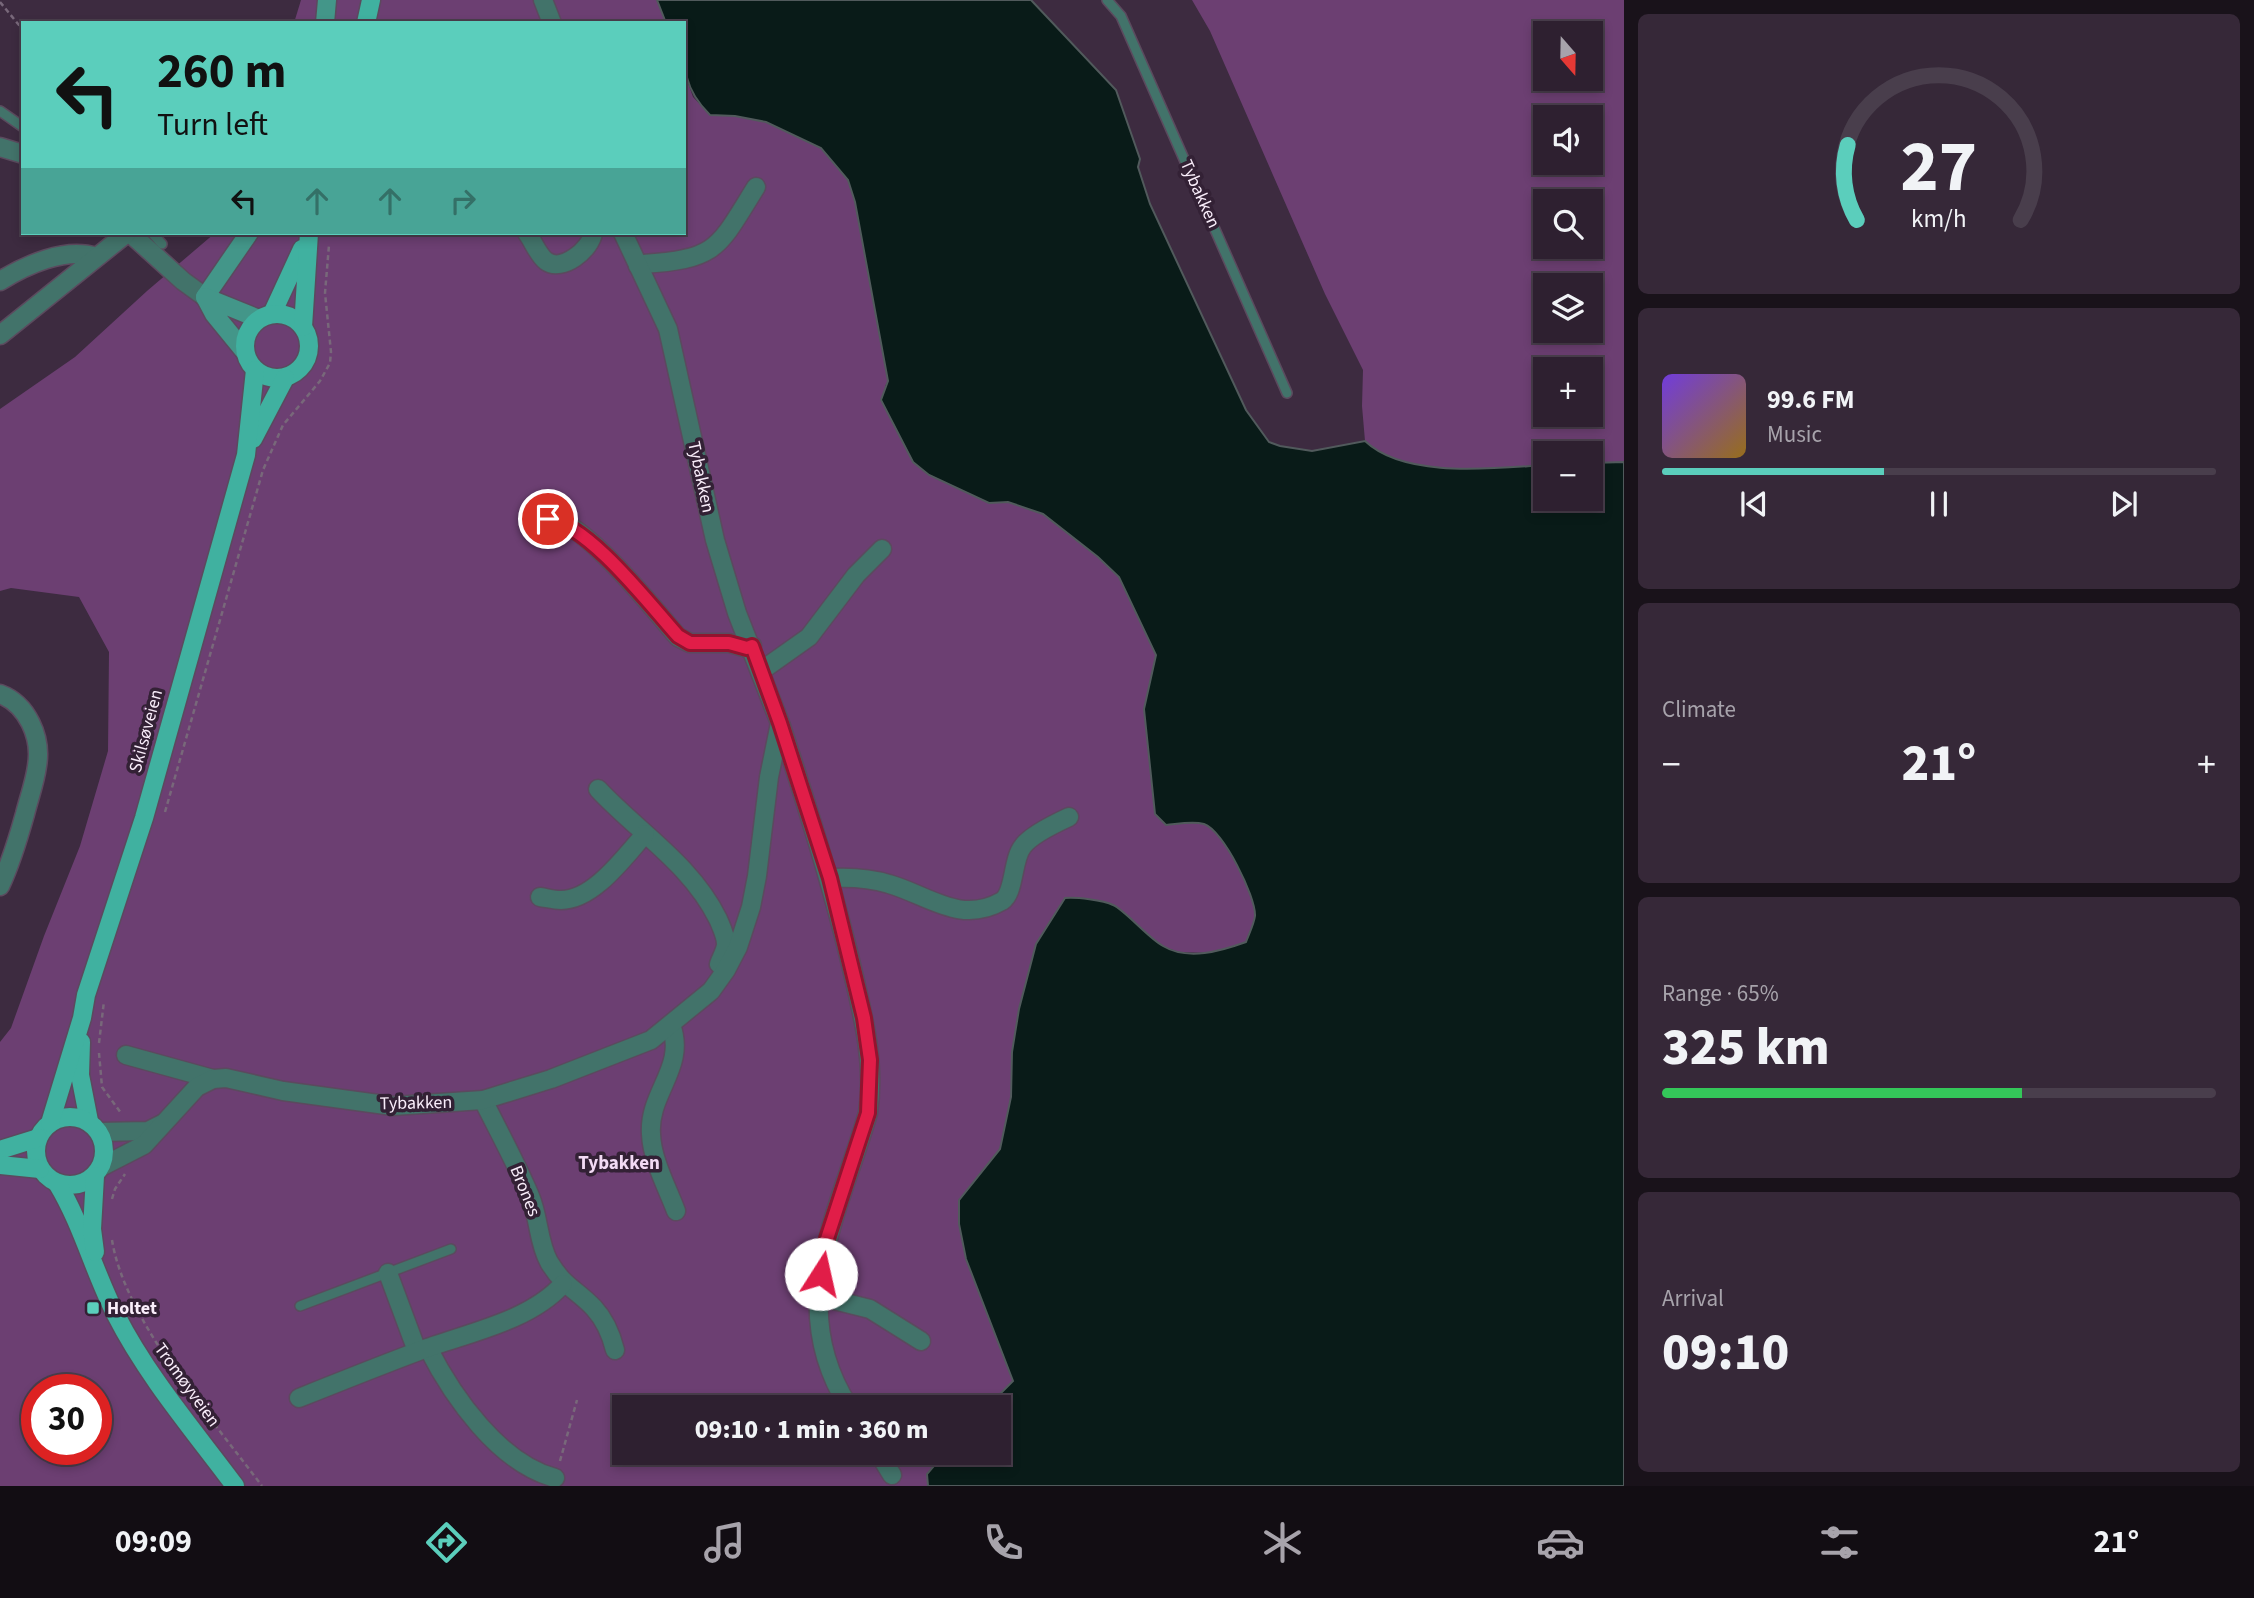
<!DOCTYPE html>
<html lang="en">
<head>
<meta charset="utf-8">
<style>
  :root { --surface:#2e2030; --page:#362838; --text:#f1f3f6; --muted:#a7a3ab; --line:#493e4c; --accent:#5bcebc }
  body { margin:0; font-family:"Source Sans 3",sans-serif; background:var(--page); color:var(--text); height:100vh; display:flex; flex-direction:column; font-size:26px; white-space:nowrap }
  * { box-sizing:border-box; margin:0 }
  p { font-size:23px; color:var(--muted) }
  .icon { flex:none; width:38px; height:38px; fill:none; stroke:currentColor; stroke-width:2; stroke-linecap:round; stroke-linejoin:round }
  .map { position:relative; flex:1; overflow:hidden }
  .details { display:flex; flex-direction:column; gap:14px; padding:14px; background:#19121a; width:630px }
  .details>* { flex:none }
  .guide { position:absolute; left:21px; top:21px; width:665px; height:214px; border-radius:0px; box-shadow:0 4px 10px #0003,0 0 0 2px var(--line); background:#5bcebc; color:#111; overflow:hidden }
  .needle { width:46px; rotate:160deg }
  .fabs { position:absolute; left:1533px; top:21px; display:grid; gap:14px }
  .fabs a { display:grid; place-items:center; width:70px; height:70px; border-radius:0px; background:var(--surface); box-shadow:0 4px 10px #0003,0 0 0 2px var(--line); font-size:35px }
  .speed { position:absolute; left:21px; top:1374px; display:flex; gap:14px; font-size:35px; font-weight:700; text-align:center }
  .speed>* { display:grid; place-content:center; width:91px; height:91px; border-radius:50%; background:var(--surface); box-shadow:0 4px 10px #0003,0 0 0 2px var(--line); line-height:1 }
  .speed .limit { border:10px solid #d22; background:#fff; color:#111 }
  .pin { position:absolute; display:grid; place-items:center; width:60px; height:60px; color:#fff; margin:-30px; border:4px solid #fff; border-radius:50%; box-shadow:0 2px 7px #0007 }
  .me { position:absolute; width:77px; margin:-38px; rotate:10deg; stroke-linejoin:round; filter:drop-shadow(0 0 5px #0008) }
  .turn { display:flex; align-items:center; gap:24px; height:147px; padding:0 21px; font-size:32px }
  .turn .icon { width:91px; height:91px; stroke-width:2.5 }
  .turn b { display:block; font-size:49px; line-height:60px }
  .lanes { display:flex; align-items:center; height:66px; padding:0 21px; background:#0003; justify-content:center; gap:35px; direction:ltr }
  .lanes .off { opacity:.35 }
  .big { font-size:52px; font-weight:800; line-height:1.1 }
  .details .widget { flex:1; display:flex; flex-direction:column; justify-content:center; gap:10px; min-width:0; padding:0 24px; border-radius:10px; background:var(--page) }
  .details .dial { align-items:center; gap:0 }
  .dial svg { height:182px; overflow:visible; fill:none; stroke:var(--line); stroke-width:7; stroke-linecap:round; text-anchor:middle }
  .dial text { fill:var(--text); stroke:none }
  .song { display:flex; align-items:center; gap:21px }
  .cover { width:84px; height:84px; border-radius:10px; background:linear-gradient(135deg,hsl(260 70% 55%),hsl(40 70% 35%)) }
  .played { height:7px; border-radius:4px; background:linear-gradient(90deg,var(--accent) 40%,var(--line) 40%) }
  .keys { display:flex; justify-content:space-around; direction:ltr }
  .heat { display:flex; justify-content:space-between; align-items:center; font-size:38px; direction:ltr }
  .charge { height:10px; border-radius:5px; background:linear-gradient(90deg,#34c759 65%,var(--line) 0) }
  .trip { position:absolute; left:612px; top:1395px; width:399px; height:70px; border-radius:0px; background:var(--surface); box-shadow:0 4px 10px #0003,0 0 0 2px var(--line); font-weight:800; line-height:70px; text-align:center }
  .tabs { display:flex; height:112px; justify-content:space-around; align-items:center; background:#120d13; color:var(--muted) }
  .tabs .icon { width:49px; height:49px }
  .tabs .current { color:var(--accent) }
  .tabs b { font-size:32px; color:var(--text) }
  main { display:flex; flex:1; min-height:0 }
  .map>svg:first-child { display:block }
  .green { fill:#6c3f72; fill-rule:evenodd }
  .water { fill:#091b18; stroke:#515a5c; stroke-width:2 }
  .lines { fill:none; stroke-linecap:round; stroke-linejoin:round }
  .service-casing { stroke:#5b4a5e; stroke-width:12 }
  .minor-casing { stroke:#5b4a5e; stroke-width:21 }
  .secondary-casing { stroke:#5b4a5e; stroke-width:21 }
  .primary-casing { stroke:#5b4a5e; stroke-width:21 }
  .path { stroke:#78687a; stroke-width:2.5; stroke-dasharray:5 3.5; stroke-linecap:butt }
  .service { stroke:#42736a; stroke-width:9 }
  .minor { stroke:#42736a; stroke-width:18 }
  .secondary { stroke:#439689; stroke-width:18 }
  .primary { stroke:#40b1a0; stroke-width:18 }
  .route-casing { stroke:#92132f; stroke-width:18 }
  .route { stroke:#e11d48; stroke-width:12 }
  .poi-dot { fill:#5bcebc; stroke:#332135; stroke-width:2.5 }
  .labels { text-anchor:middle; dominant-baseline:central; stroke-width:7; stroke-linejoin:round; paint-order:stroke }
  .street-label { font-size:18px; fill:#f9edfa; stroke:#332135 }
  .poi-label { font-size:18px; font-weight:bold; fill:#f9edfa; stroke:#332135; text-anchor:start }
  .neighbourhood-label { font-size:19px; font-weight:bold; fill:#f2daf4; stroke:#332135 }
</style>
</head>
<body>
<main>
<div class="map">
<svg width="1624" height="1486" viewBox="0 0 1624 1486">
  <rect width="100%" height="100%" fill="#3d2b40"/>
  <!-- green -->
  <g class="green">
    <path d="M301,0H657L666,23H294Z"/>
    <path d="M1192,0H1624V462L1591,463V453H1545V465C1494,468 1405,479 1365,441L1362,406L1363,370L1325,294L1210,31ZM1545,33H1591V79H1545ZM1545,117H1591V163H1545ZM1545,201H1591V247H1545ZM1545,285H1591V331H1545ZM1545,369H1591V415H1545Z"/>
    <path d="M684,72L693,97L710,115L735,116L766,122L821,148L848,180L855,202L888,381L885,386L913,462L929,475L989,503L1008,502L1043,514L1098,557L1119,577L1156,655L1166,825C1178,824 1192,821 1204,824C1223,829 1256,896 1255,916C1254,924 1249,934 1246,942L1214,953L1179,952L1164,947L1138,928L1065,898L1036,944L1019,1009L1012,1052L1011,1097L1000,1149L966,1259L1013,1381L987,1407H625V1452L945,1453L927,1474L928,1486H0V1042L11,1028L44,936L80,846L108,751L109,652L79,597L11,588L0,591V409L75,357L147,291L215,233H684ZM37,1390H96V1449H37Z"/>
  </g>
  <!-- water -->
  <path class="water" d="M657,0H1031L1116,90L1140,159L1138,167L1150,204L1246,410L1269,442L1280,446L1312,451L1365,441C1405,479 1494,468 1545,465V499H1591V463L1624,462V1486H928L927,1474L945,1453L999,1452V1407H987L1013,1381L966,1259L959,1224V1200L1000,1149L1011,1097L1012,1052L1019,1009L1036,944L1065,898C1076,897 1103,900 1113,905C1125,910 1147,937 1163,946C1188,961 1221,951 1246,942C1249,934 1254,924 1255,916C1256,897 1223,830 1204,824C1192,821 1178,824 1166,825L1155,814L1144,709L1156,655L1119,577L1098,557L1043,514L1008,502L989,503L929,475L913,462L881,400L888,381L855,202L848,180L821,148L766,122L735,116L710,115C680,86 684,61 684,23H666Z"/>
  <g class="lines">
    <defs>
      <g id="service">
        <path d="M1107,0L1121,16L1287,393"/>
        <path d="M0,111L23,127"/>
        <path d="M152,233L162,244"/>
        <path d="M300,1306L451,1249"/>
      </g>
      <g id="minor">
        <path d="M543,0L552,23"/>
        <path d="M0,147L23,154"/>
        <path d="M130,233L183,281L205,297"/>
        <path d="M527,233C533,241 538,255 546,261C562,273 591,249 593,233"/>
        <path d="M638,266L643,264C718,259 718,248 756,187"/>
        <path d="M0,281C26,265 65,247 96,257"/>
        <path d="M0,335L127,233"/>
        <path d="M535,525C542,522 548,518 556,520C589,528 654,609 678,637L690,643H729L747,648L752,646"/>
        <path d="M761,671L809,637L856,575L882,549"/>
        <path d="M0,694C27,704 42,737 37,766C35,782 29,798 25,814C18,839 11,863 0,886"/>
        <path d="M781,726C806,802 830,878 849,956C861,1008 876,1059 868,1113C839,1214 784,1306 849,1407"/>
        <path d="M598,789C638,832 691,864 718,919C721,926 726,936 726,944C726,950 721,958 719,964L721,966"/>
        <path d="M830,878C849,877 870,878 889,884C928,895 960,925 1002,901C1015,893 1012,859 1023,846C1031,835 1056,823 1069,817"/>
        <path d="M540,897C547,898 554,900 561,900C594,900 625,856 645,834"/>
        <path d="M671,1025C687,1067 648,1093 651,1134C652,1160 667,1187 676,1211"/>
        <path d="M126,1055L213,1079"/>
        <path d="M483,1100C499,1132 516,1163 530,1196C539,1217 538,1242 549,1262C564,1287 576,1289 594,1308C605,1320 611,1334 615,1350"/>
        <path d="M99,1132L148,1131L162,1124"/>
        <path d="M101,1167L144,1145L197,1087L213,1079L226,1078L283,1091L393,1106L483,1100L551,1079L651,1040L711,991L726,970L738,947L751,907L757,876L769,777L780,723L737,613L715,540L668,329L623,233"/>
        <path d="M388,1273L417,1351"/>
        <path d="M818,1296L870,1309L921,1341"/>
        <path d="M428,1348C453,1397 499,1463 555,1478"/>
        <path d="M299,1398C339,1382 379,1366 419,1351C466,1333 529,1322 563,1284"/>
        <path d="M878,1452L892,1475"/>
      </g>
      <g id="secondary">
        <path d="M325,23L327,0"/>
        <path d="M205,297L249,233"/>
        <path d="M245,352L214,314L205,297L259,319"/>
      </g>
      <g id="primary">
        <path d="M366,23L371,0"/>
        <path d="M272,314L302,249"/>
        <circle cx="277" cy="346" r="32"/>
        <path d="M303,327L309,233"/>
        <path d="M253,439L285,378"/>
        <path d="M81,1042L80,1075L89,1121"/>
        <circle cx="70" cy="1151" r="34"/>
        <path d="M50,1123L82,1018L86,995L144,818L246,455L255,370"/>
        <path d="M0,1150L38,1138"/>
        <path d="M0,1165L40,1169"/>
        <path d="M57,1183C82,1224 94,1272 116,1315C147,1376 194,1431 235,1486"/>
        <path d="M95,1252L92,1229L95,1176"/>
      </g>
    </defs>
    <!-- service casing -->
    <use href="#service" class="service-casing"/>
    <!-- minor casing -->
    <use href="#minor" class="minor-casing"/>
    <!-- secondary casing -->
    <use href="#secondary" class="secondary-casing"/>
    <!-- primary casing -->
    <use href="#primary" class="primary-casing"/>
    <!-- path -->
    <g class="path">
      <path d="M0,2L23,30"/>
      <path d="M165,812L263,470L283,425L320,381L330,363L331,352L325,293L329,245"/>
      <path d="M99,1043L104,1001"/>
      <path d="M99,1053L102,1087L121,1113"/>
      <path d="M112,1199L115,1189L125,1174"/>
      <path d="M112,1240C125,1321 213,1420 262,1486"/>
      <path d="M560,1461L577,1400"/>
    </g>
    <!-- service -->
    <use href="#service" class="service"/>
    <!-- minor -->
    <use href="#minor" class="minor"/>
    <!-- secondary -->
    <use href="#secondary" class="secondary"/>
    <!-- primary -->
    <use href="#primary" class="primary"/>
  </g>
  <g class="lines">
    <defs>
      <path id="route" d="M548,519C589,525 650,605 678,636L690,643H729L747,648L752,646L780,723L830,878L864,1018L870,1060L868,1113L823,1251L821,1274"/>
    </defs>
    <!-- route casing -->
    <use href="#route" class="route-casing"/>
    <!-- route -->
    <use href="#route" class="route"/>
  </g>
  <!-- markers -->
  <rect class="poi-dot" x="86" y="1301" width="14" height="14" rx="3.5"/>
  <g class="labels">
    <!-- street labels -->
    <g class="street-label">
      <text transform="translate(1200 194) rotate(66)">Tybakken</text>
      <text transform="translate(701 477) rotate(78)">Tybakken</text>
      <text transform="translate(146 731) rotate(-75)">Skilsøveien</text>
      <text transform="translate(416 1103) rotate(-1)">Tybakken</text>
      <text transform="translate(525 1191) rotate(68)">Brones</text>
      <text transform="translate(187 1385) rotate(54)">Tromøyveien</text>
    </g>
    <!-- poi labels -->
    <g class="poi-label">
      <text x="107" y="1308">Holtet</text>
    </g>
    <!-- neighbourhood labels -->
    <g class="neighbourhood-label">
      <text x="619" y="1163">Tybakken</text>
    </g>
  </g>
</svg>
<div class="fabs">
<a><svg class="needle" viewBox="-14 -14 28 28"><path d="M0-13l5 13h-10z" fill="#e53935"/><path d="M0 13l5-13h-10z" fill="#a7a3ab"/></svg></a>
<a><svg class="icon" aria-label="sound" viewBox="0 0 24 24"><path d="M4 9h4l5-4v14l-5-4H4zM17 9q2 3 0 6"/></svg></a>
<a><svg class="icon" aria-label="search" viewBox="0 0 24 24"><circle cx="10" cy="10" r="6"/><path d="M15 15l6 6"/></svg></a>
<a><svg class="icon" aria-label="layers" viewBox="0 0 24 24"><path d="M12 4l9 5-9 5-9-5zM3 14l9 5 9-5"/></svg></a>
<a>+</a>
<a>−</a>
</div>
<div class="speed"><div class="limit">30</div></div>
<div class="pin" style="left:548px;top:519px;background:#d93025"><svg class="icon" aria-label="arrive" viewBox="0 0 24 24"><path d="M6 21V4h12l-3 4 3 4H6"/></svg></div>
<svg class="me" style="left:821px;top:1274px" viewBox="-20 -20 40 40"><circle r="19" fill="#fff"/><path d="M0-13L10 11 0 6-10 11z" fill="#e11d48"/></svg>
<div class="trip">09:10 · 1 min · 360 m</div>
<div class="guide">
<div class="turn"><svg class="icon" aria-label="left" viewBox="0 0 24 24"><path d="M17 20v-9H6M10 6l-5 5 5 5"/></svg><div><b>260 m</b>Turn left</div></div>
<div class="lanes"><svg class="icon" aria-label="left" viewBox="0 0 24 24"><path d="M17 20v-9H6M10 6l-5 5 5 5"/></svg><svg class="icon off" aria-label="ahead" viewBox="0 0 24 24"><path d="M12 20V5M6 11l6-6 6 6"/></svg><svg class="icon off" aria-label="ahead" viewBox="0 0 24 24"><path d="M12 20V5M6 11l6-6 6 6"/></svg><svg class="icon off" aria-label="right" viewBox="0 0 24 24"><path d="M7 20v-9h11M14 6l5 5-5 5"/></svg></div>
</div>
</div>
<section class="details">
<div class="widget dial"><svg viewBox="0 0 100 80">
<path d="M14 69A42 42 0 1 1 86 69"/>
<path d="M14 69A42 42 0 0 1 10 36" stroke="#5bcebc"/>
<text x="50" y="56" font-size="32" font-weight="700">27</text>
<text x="50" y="72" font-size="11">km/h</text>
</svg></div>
<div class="widget">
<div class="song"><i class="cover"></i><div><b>99.6 FM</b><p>Music</p></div></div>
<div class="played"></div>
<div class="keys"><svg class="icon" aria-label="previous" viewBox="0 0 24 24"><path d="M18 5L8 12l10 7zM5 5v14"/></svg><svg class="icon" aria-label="pause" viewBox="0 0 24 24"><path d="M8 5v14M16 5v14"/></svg><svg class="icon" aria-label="next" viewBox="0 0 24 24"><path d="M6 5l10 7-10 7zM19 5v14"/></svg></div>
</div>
<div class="widget"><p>Climate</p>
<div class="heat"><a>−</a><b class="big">21°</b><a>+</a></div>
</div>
<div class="widget"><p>Range · 65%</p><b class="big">325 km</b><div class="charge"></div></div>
<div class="widget"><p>Arrival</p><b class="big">09:10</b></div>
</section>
</main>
<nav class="tabs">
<b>09:09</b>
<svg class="icon current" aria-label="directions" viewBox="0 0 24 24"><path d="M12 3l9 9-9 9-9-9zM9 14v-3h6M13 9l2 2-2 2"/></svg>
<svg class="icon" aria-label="music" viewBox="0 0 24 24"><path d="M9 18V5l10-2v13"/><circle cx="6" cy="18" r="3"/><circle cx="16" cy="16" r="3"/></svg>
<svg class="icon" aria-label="phone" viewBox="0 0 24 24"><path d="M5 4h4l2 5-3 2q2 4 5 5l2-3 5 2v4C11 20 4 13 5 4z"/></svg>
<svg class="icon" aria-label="climate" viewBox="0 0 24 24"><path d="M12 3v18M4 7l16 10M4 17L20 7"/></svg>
<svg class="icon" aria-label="car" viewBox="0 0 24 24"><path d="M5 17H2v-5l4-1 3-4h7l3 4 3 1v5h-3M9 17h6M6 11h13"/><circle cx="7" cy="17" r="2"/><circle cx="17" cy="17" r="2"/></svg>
<svg class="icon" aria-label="filters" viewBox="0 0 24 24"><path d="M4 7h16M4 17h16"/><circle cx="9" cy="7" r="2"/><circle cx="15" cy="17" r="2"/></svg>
<b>21°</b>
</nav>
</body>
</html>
